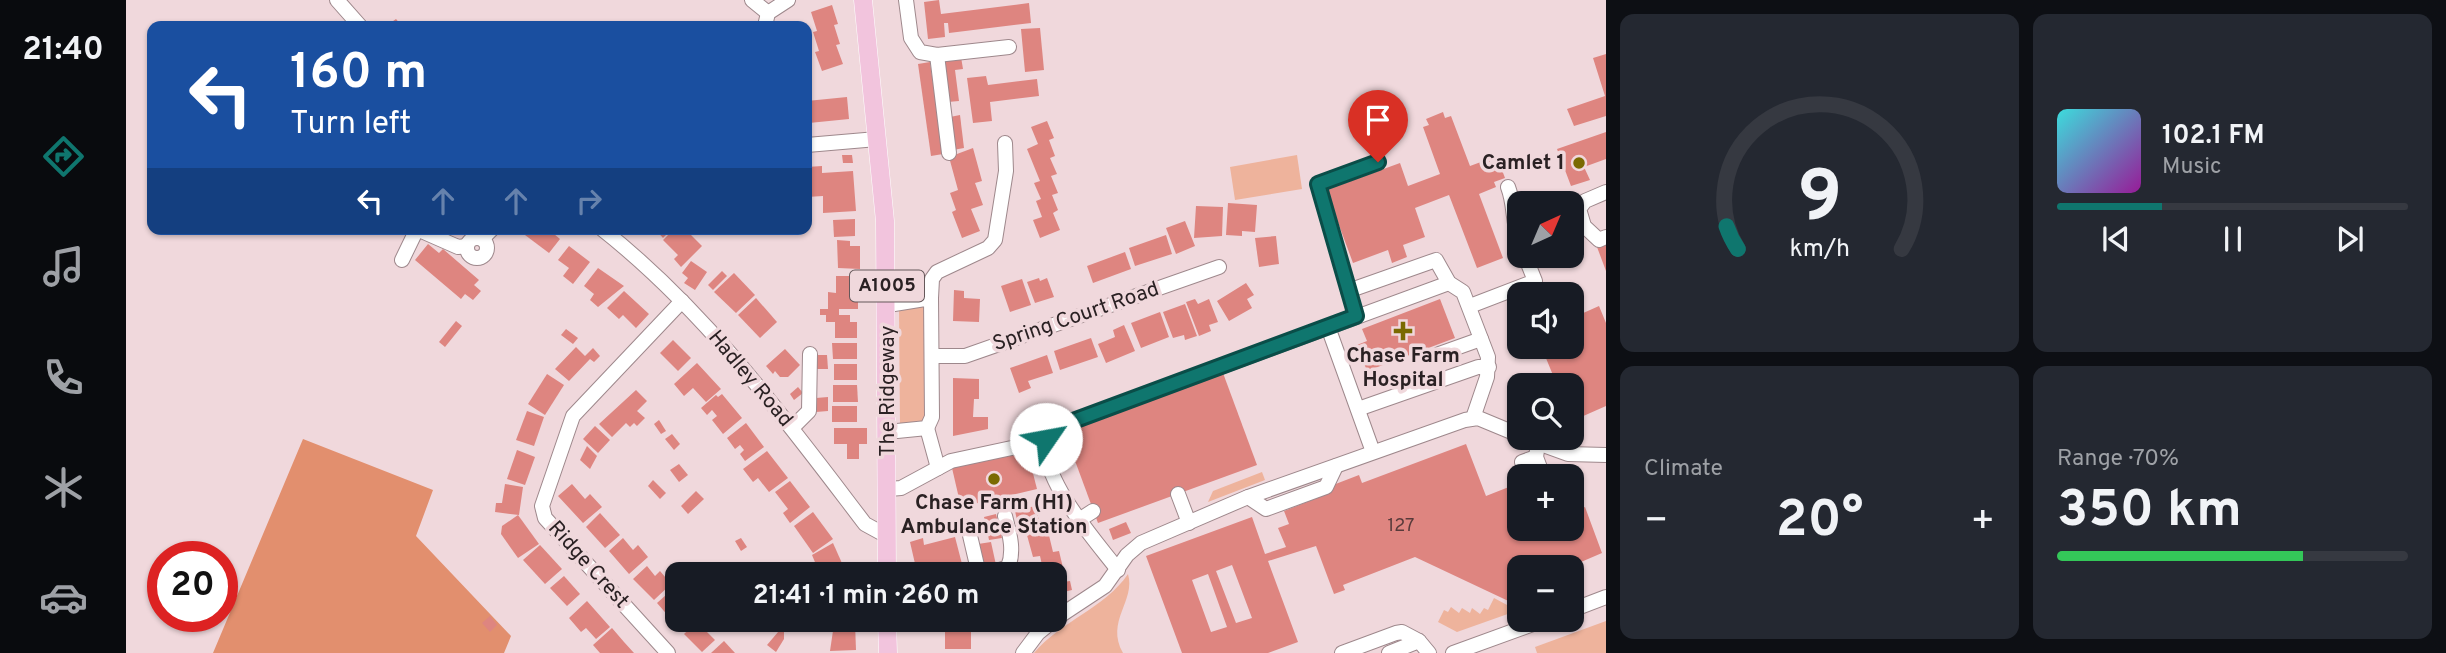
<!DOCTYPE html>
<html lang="en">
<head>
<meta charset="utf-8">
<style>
  :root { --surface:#171b24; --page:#242831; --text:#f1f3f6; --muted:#9ea1a6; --line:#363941; --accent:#0f766e }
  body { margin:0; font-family:Overpass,sans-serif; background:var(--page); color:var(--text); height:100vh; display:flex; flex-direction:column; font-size:26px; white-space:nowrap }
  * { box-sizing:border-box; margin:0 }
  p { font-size:23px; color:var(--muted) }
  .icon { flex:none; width:38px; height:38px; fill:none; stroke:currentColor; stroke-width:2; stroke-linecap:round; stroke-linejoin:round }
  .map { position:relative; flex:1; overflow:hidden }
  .side { display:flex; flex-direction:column; gap:14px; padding:14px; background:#0d0f14; width:840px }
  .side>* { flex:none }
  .top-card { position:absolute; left:21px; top:21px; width:665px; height:214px; border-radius:14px; box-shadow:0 2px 5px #0004; background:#1a4fa0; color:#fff; overflow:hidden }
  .needle { width:46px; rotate:44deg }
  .controls { position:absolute; left:1381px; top:191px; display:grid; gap:14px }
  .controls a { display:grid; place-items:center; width:77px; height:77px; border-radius:14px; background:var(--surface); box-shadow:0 2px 5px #0004; font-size:35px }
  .speed { position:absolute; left:21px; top:541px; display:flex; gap:14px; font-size:35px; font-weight:700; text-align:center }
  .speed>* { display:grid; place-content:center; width:91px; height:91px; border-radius:50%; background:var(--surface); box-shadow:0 2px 5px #0004; line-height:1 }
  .speed .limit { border:10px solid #d22; background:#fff; color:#111 }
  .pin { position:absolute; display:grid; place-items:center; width:60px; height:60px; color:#fff; margin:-72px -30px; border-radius:50% 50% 50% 0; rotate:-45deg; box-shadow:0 0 7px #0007 }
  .pin .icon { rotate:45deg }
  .me { position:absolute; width:77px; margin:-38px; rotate:57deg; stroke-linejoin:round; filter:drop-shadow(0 0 5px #0008) }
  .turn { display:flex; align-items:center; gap:24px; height:147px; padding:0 28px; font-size:32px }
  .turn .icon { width:91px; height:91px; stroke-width:2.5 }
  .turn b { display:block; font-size:49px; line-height:60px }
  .lanes { display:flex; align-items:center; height:66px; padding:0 28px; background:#0003; justify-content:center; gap:35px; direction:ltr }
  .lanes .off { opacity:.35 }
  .big { font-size:52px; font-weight:700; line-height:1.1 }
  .side .widget { flex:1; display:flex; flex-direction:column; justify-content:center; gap:10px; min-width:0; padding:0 24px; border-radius:14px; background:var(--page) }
  .side .dial { align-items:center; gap:0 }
  .dial svg { height:182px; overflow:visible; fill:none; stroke:var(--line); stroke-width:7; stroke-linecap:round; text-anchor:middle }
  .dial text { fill:var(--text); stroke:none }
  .song { display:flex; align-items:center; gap:21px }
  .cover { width:84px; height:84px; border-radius:10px; background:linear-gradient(135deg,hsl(180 70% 55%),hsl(300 70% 35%)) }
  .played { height:7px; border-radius:4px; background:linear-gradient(90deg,var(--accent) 30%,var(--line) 30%) }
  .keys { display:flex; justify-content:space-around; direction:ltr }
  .heat { display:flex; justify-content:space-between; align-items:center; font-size:38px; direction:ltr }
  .charge { height:10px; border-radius:5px; background:linear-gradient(90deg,#34c759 70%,var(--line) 0) }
  .side .tiles { flex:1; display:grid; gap:14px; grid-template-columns:repeat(2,1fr) }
  .trip { position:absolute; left:539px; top:562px; width:402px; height:70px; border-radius:14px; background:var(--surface); box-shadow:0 2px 5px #0004; font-weight:700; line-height:70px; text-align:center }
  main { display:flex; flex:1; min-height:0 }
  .tab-bar { display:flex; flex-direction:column; width:126px; justify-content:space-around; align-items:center; background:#090b0e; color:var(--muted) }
  .tab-bar .icon { width:49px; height:49px }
  .tab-bar .on { color:var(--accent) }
  .tab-bar b { font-size:32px; color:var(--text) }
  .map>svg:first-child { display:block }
  .green { fill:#eeb39c }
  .forest { fill:#e28f6e }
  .building { fill:#de8580; fill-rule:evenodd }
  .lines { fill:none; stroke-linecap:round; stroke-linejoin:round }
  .minor-casing { stroke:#9e888c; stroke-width:16 }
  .major-casing { stroke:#fff; stroke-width:19 }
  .minor { stroke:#fff; stroke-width:14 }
  .major { stroke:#f2c4dd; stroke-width:18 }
  .route-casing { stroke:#0a4d48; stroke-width:18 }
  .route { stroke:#0f766e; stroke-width:12 }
  .poi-dot { fill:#7a6a01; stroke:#f0d8dc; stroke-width:2.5 }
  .labels { text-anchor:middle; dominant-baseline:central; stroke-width:7; stroke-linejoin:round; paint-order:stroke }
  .number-label { font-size:18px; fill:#573a3a }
  .shield { fill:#f0d8dc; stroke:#65585a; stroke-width:2 }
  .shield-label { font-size:19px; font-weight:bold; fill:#2a2123 }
  .poi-label { font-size:21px; font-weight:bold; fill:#2a2123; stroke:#f0d8dc }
  .street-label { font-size:21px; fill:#2a2123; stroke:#f0d8dc }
</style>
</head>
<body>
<main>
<nav class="tab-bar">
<b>21:40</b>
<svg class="icon on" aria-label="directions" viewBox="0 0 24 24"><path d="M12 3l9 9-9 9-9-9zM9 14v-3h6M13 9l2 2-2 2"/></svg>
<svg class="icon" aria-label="music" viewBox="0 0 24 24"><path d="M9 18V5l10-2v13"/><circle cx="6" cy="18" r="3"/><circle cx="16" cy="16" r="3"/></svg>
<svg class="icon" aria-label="phone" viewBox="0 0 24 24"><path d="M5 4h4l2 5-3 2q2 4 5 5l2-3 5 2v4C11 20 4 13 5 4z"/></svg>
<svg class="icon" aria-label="climate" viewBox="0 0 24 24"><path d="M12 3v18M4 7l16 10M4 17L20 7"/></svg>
<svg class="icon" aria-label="car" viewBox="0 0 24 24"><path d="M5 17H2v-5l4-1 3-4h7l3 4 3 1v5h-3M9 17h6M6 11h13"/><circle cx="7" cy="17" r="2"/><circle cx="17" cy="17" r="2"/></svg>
</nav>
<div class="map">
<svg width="1480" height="653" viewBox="0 0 1480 653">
  <rect width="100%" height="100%" fill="#f0d8dc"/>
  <!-- green -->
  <g class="green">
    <path d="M1171,155L1176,189L1109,200L1104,167Z"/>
    <path d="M795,306L799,308L800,422L774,427L773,311Z"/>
    <path d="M1136,472L1139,480L1082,502L1087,491Z"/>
    <path d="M1002,574C1010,601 979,621 997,653H908C935,621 979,608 1002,574Z"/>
    <path d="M1368,598L1383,606L1385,602L1393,606V610L1331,632L1312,622L1318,610L1322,612L1325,607L1333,613L1336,608L1344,613L1346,608L1354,614L1358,608L1362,610Z"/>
    <path d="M1480,621V653H1411L1409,647Z"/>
  </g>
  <!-- forest -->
  <path class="forest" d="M177,439L307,490L290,536L385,636L378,653H87Z"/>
  <!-- building -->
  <g class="building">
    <path d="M813,0L815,14L903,3L905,23L823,33L822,23H818L819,37L802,39L798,2Z"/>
    <path d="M706,5L712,24L708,25L714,44L710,45L717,64L696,71L689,52L693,51L687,32L691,31L685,12Z"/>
    <path d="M270,19L276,26H260Z"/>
    <path d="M914,28L918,70L899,72L895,29Z"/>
    <path d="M1480,54V116L1448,126L1441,109L1479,96L1467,58Z"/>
    <path d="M835,57L837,69L829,70L833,101L822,102L817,60Z"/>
    <path d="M804,62L817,154L805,156L792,64Z"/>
    <path d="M860,76L862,85L911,79L913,96L864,102L866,121L847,123L841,78Z"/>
    <path d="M721,97L723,119L683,123L681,101Z"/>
    <path d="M1317,112L1319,118L1325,116L1344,166L1363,159L1365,165L1373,162L1379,178L1368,182L1370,187L1353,194L1377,258L1351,268L1323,195L1289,208L1299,237L1277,245L1281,257L1266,263L1262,250L1227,263L1200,190L1274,163L1282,186L1314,174L1297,127L1303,125L1300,119Z"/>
    <path d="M834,115L838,148L827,150L824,117Z"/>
    <path d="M921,121L928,138L923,140L929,156L924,158L931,174L925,176L932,193L926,195L932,210L927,213L934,230L914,238L907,220L916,217L910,201L915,199L908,183L914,181L901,149L912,144L905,127Z"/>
    <path d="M1480,132V159L1458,167L1464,180L1445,186L1431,149Z"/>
    <path d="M847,148L856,181L849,183L857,205L845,209L854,231L836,238L826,212L830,210L824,193L832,190L823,157Z"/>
    <path d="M716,155H726L727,163H717Z"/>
    <path d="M696,166V173L727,171L730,211L697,213V196L681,197V167Z"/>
    <path d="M1102,203L1131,205L1129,232L1116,231V236L1100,235Z"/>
    <path d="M1070,206L1097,207L1096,236L1068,238Z"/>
    <path d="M729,219V236L708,237L707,220Z"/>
    <path d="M1059,221L1069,246L1050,254L1040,228Z"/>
    <path d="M397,229H422L434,239L423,253L395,232Z"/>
    <path d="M529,229H546L537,238Z"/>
    <path d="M548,229H559L576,246L555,267L548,259L552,255L537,240Z"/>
    <path d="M1040,235L1046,254L1009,266L1003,248Z"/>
    <path d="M1150,236L1153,264L1133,267L1129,238Z"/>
    <path d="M711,240L724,241V246H734V269L712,268Z"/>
    <path d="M302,244L313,253L317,249L353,280L348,285L355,291L347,300L339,294L335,299L289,260Z"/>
    <path d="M1480,244V271L1471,247Z"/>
    <path d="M443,246L464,262L447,284L437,276L443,268L432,260Z"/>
    <path d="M999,252L1005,269L967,283L961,266Z"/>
    <path d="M565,261L581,272L569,290L558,283L562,278L556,273Z"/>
    <path d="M472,268L498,286L472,307L464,300L468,294L458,286Z"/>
    <path d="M596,271L601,276L587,290L582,285Z"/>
    <path d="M608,273L629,295L610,313L588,292Z"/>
    <path d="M710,276H732V309H713V315H724V322H731V338H709V322H700V315H694V309H702V292L710,293Z"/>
    <path d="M913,278L914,281L921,278L928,297L909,303L901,282Z"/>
    <path d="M896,279L905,305L884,312L875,286Z"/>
    <path d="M1120,283L1128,295L1121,299L1126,308L1103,321L1091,301Z"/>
    <path d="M828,290L838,291V298L854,299L853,322L827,321Z"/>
    <path d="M498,291L523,314L510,328L497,315L493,319L481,308Z"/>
    <path d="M630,298L651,322L634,338L612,315Z"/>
    <path d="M1069,299L1072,304L1083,299L1092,322L1083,325L1085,331L1073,336L1060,302Z"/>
    <path d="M1314,299L1329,338L1241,371L1231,345L1241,341L1236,329Z"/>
    <path d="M1059,304L1071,336L1059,340L1058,335L1047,338L1037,312Z"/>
    <path d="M1473,306L1480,323V406L1446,421V385H1431L1415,346H1446V318Z"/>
    <path d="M1034,312L1043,337L1015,348L1005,323Z"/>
    <path d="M330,321L336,326L319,347L313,342Z"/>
    <path d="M998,325L1009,351L980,363L972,344L989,337L987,330Z"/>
    <path d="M440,329L452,338L447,344L435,335Z"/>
    <path d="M965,338L972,357L934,370L928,351Z"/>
    <path d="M547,340L565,358L552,371L534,353Z"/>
    <path d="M706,343H731V359H707Z"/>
    <path d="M450,347L459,356L467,348L474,356L468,362L464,359L443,381L429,369Z"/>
    <path d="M659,349L674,365L662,377H654L649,371L647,374L640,366Z"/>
    <path d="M690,355H701L702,369H690Z"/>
    <path d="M921,355L927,373L902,381L905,388L893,393L884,368Z"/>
    <path d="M571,363L595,389L580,402L567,388L558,396L548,384Z"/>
    <rect x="708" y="364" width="23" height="16"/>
    <path d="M1097,373L1131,465L972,523L938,431Z"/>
    <path d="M421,374L438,385L419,415L402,404Z"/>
    <path d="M827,378L853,379V399H848L847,417H862V429L827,436Z"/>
    <path d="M707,385H731L732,402H707Z"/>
    <path d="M672,387L677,393L668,400L664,394Z"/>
    <path d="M510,390L521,401L511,411L519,418L511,426L508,423L504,427L500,423L486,437L473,424Z"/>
    <path d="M596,394L616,418L597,434L586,420L591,416L586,410L581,415L575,408L590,395L592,397Z"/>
    <path d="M702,397V411L690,412V398Z"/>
    <rect x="706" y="406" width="25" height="16"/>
    <path d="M401,411L418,417L408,446L390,440Z"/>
    <path d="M533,420L540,431L535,434L528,424Z"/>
    <path d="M620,423L638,447L619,461L614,454L618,450L614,445L609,449L601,438Z"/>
    <path d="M469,426L484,440L472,453L457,439Z"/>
    <path d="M708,428H741V444H733V459H721V444H708Z"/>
    <path d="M546,434L554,444L548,450L539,439Z"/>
    <path d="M1340,444L1360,496L1393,483V528H1446V512L1459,507L1476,553L1448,565L1454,582L1446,585V567H1393V606L1289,557L1217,585L1219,590L1208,594L1190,546L1142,561L1172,642L1142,653H1056L1020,556L1126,517L1139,554L1160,547L1152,528L1163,524L1158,511L1191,498L1189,494L1207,485L1233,475L1236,483ZM1106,565L1126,618L1110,623L1090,571ZM1082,574L1101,627L1085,632L1066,580Z"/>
    <path d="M461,446L471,456L464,469L454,460Z"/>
    <path d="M391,450L409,457L399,485L381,479Z"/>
    <path d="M901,450L911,489L835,507L826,468Z"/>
    <path d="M641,451L662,478L643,492L632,478L627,482L617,469Z"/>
    <path d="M553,464L562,475L553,482L544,470Z"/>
    <path d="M527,480L540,493L534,499L522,486Z"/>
    <path d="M664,481L684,507L664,523L657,513L662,509L649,492Z"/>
    <path d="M379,484L397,487L393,515L369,512L370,503H376Z"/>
    <path d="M446,484L459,499L464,494L476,507L457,523L432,496Z"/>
    <path d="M570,491L578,499L562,514L555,506Z"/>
    <path d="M909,506L914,524L920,523L927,552L933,551L938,572L934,573L937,582L944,581L946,590L929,594V574H918L914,556L907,557L899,528L893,529L889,511Z"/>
    <path d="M687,512L707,539L687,553L668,526Z"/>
    <path d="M474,513L494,535L479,548L460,527Z"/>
    <path d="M870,514L876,538L863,540L858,517Z"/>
    <path d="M392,515L413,544L392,558L375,534L376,526Z"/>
    <path d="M1000,522L1005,533L987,540L983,529Z"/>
    <path d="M829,537L836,564L816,568L817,572L808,574H787L790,568L784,542L797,538L798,545Z"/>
    <path d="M497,538L507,550L512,545L522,557L503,574L483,551Z"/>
    <path d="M615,538L621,547L615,551L609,541Z"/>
    <path d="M865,542L870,565L856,567L852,544Z"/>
    <path d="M707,543L715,561L720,574H694L686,555Z"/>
    <path d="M414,545L436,569L419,584L397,560Z"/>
    <path d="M521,566L529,576L534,571L545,584L528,600L507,579Z"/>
    <path d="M438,576L454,594L441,606L424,588Z"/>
    <path d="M549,587L551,620H558L551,626L531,603Z"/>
    <path d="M461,601L484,627L470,639L460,628L455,632L443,618Z"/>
    <path d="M364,616L371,625L364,632L356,623Z"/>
    <path d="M649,620L657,625L650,631L644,625Z"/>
    <rect x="819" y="620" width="26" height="29"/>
    <path d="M571,622L589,640L576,652L558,634Z"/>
    <path d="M729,623L730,650L704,651L708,624Z"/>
    <path d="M658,625V639L650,652L641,645Z"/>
    <path d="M486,628L498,642L508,653H474L467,645Z"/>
    <path d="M598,641L609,653H585Z"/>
  </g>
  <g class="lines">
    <defs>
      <g id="minor">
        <path d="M211,0L234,26"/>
        <path d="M626,0L642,13"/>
        <path d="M780,0L785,38L794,52L811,55L883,47"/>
        <path d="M639,26L642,13L662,0"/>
        <path d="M811,55L823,153"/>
        <path d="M681,145L751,139"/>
        <path d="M1382,187C1389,205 1386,221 1393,239"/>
        <path d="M1480,192L1459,201L1453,209L1458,226L1473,240L1480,237"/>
        <path d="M476,229C581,312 659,419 739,524L761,536"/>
        <circle cx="351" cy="248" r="10"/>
        <path d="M356,239L366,229"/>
        <path d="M276,260L291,229L332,247L341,246"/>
        <path d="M1222,291L1310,260L1323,283L1337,292L1362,357L1361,377L1347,418"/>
        <path d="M805,298L806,279L811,272L862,248L869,240L880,171L879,143"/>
        <path d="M1344,306L1409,281L1399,256"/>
        <path d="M1230,316L1192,184L1252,162"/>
        <path d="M1202,327L1247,452"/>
        <path d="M1313,354L1355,339"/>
        <path d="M806,356H839L1093,267"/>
        <path d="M1232,409L1352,367H1363"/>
        <path d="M666,428L683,411L684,354"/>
        <path d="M801,428L812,468"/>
        <path d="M761,432L801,428L806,417L805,298L762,305"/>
        <path d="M1398,438L1442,454L1480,455"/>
        <path d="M1412,444L1410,457L1417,476"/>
        <path d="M1396,462L1410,457"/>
        <path d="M763,489L775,488L825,461L895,446"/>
        <path d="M1052,494L1063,523"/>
        <path d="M1122,497L1140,509L1200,487L1210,466"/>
        <path d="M953,520L967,511"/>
        <path d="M842,527L853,574"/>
        <path d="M992,570C971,542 905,470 923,433L931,427L1323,283"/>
        <path d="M862,574L882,567C889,550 883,532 879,516"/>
        <path d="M1446,610L1480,597"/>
        <path d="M929,619L979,586L1001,555L1015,543L1122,497L1339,420L1352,418L1393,435"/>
        <path d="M542,653L419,518L416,506L447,416L556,301"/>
        <path d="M897,653L912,633L928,620"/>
        <path d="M1216,653L1270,633L1276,632L1293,641"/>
        <path d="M1263,653L1293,641L1303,653"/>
        <path d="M1327,653L1418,620"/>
      </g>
      <g id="major">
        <path d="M737,0L759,221L761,574"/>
        <path d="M761,620L762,653"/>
      </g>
    </defs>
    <!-- minor casing -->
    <use href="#minor" class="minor-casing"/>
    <!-- major casing -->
    <use href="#major" class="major-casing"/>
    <!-- minor -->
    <use href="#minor" class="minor"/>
    <!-- major -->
    <use href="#major" class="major"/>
  </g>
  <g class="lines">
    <defs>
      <path id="route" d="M920,439L931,427L1230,316L1192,184L1252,162"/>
    </defs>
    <!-- route casing -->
    <use href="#route" class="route-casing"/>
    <!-- route -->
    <use href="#route" class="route"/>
  </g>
  <!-- markers -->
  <g class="poi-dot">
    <circle cx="1453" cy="163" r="7"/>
    <path d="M1273.5 320.5h7v7h7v7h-7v7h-7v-7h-7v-7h7z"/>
    <circle cx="868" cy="479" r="7"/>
  </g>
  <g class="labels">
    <!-- number labels -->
    <g class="number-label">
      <text x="1275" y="526">127</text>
    </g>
    <!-- shield labels -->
    <rect class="shield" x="724" y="270.5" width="74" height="31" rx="5"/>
    <g class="shield-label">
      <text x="761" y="286">A1005</text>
    </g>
    <!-- poi labels -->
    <g class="poi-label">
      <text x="1439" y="163" text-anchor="end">Camlet 1</text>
      <text x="1277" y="356">Chase Farm<tspan x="1277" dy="24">Hospital</tspan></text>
      <text x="868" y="503">Chase Farm (H1)<tspan x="868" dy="24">Ambulance Station</tspan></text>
    </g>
    <!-- street labels -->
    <g class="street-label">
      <text transform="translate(950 317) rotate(-19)">Spring Court Road</text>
      <text transform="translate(624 379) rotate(50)">Hadley Road</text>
      <text transform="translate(762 391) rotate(-90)">The Ridgeway</text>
      <text transform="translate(462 565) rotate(48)">Ridge Crest</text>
    </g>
  </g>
</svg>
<div class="controls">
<a><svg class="needle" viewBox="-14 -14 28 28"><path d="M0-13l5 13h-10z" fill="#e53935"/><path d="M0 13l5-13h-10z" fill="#9ea1a6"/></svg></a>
<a><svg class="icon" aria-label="sound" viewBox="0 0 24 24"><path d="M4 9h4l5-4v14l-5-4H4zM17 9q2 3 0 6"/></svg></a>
<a><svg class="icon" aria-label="search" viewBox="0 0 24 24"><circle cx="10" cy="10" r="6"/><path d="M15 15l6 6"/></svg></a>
<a>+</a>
<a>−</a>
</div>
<div class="speed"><div class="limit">20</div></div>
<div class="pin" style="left:1252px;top:162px;background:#d93025"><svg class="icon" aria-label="arrive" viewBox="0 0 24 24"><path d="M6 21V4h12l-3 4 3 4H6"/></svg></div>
<svg class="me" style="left:920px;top:439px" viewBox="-20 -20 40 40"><circle r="19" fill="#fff"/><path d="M0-13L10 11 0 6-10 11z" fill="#0f766e"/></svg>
<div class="trip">21:41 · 1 min · 260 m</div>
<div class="top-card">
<div class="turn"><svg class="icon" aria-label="left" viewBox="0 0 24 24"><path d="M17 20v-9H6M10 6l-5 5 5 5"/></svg><div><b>160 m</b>Turn left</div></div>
<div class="lanes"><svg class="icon" aria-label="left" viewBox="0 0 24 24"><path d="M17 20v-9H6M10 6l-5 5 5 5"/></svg><svg class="icon off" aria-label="ahead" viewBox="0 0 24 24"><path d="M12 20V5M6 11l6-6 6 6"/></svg><svg class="icon off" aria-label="ahead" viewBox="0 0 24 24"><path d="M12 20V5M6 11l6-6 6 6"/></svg><svg class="icon off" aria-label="right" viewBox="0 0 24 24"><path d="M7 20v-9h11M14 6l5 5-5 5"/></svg></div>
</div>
</div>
<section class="side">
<div class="tiles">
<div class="widget dial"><svg viewBox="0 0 100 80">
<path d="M14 69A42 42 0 1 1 86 69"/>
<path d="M14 69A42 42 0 0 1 9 59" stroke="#0f766e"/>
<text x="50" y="56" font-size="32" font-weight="700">9</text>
<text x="50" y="72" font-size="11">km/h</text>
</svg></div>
<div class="widget">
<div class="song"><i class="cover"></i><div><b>102.1 FM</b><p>Music</p></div></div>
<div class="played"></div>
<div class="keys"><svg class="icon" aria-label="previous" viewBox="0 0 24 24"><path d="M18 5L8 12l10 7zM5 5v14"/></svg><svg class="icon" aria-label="pause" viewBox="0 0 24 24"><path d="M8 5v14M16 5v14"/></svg><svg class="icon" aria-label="next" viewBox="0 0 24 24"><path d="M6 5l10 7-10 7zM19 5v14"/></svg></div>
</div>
<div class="widget"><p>Climate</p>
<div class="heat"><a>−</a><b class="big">20°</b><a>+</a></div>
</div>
<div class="widget"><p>Range · 70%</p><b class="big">350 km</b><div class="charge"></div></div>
</div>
</section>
</main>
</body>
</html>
